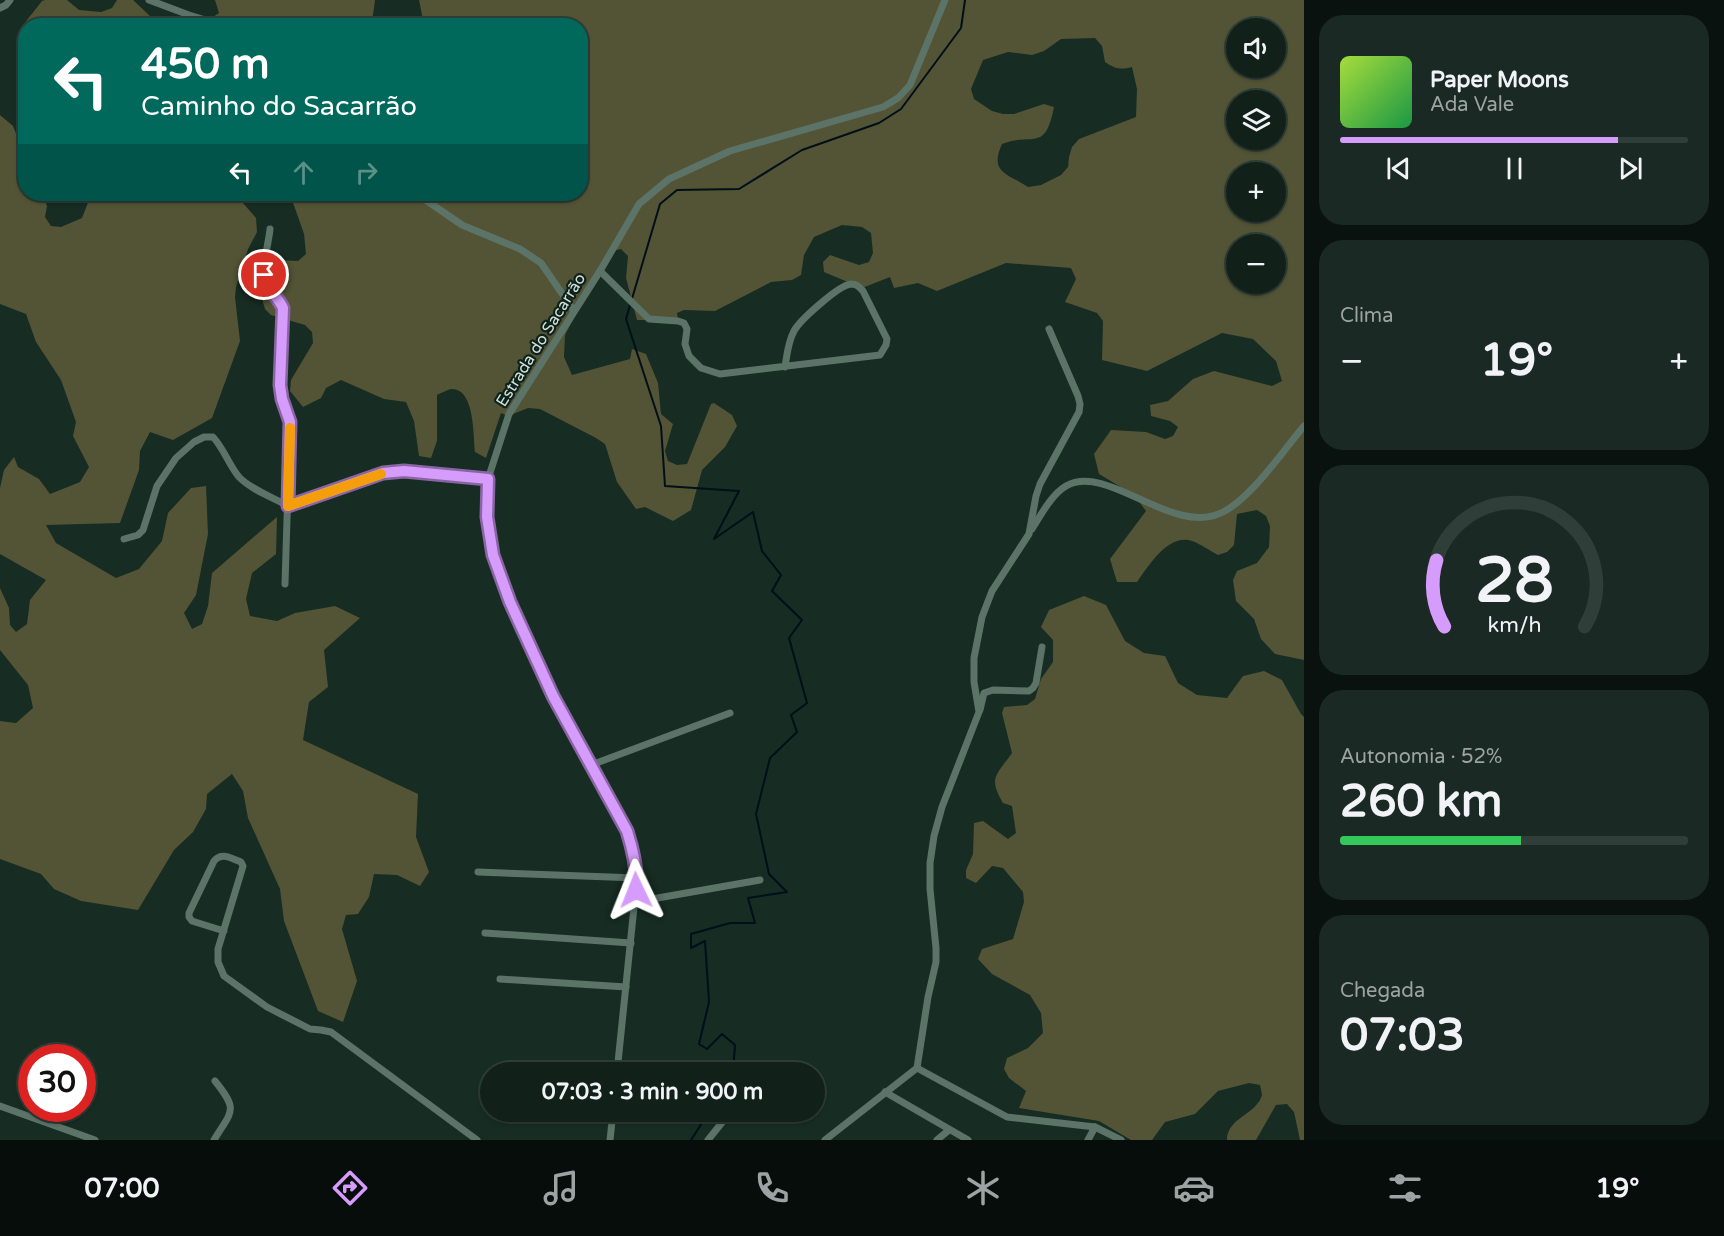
<!DOCTYPE html>
<html lang="pt">
<head>
<meta charset="utf-8">
<style>
  :root { --surface:#11211a; --page:#1a2923; --text:#f1f3f6; --muted:#9ca3a2; --line:#303e39; --accent:#d59cfb }
  body { margin:0; font-family:"Varela Round",sans-serif; background:var(--page); color:var(--text); height:100vh; display:flex; flex-direction:column; font-size:22px; white-space:nowrap }
  * { box-sizing:border-box; margin:0 }
  p { font-size:20px; color:var(--muted) }
  .icon { flex:none; width:33px; height:33px; fill:none; stroke:currentColor; stroke-width:2; stroke-linecap:round; stroke-linejoin:round }
  .map { position:relative; flex:1; overflow:hidden }
  .drawer { display:flex; flex-direction:column; gap:15px; padding:15px; background:#09120e; width:420px }
  .drawer>* { flex:none }
  .banner { position:absolute; left:18px; top:18px; width:570px; height:183px; border-radius:24px; box-shadow:0 2px 4px #0004,0 0 0 2px var(--line); background:#00695c; color:#fff; overflow:hidden }
  .fabs { position:absolute; left:1226px; top:18px; display:grid; gap:12px }
  .fabs a { display:grid; place-items:center; width:60px; height:60px; border-radius:50%; background:var(--surface); box-shadow:0 2px 4px #0004,0 0 0 2px var(--line); font-size:30px }
  .speed { position:absolute; left:18px; top:1044px; display:flex; gap:12px; font-size:30px; font-weight:700; text-align:center }
  .speed>* { display:grid; place-content:center; width:78px; height:78px; border-radius:50%; background:var(--surface); box-shadow:0 2px 4px #0004,0 0 0 2px var(--line); line-height:1 }
  .speed .limit { border:9px solid #d22; background:#fff; color:#111 }
  .pin { position:absolute; display:grid; place-items:center; width:51px; height:51px; color:#fff; margin:-26px; border:3px solid #fff; border-radius:50%; box-shadow:0 2px 6px #0007 }
  .me { position:absolute; width:66px; margin:-33px; rotate:358deg; stroke-linejoin:round; filter:drop-shadow(0 0 4px #0008) }
  .turn { display:flex; align-items:center; gap:21px; height:126px; padding:0 24px; font-size:27px }
  .turn .icon { width:78px; height:78px; stroke-width:2.5 }
  .turn b { display:block; font-size:42px; line-height:51px }
  .lanes { display:flex; align-items:center; height:57px; padding:0 24px; background:#0003; justify-content:center; gap:30px; direction:ltr }
  .lanes .off { opacity:.35 }
  .big { font-size:45px; font-weight:800; line-height:1.1 }
  .drawer .card { flex:1; display:flex; flex-direction:column; justify-content:center; gap:9px; min-width:0; padding:0 21px; border-radius:24px; background:var(--page) }
  .drawer .dial { align-items:center; gap:0 }
  .dial svg { height:156px; overflow:visible; fill:none; stroke:var(--line); stroke-width:7; stroke-linecap:round; text-anchor:middle }
  .dial text { fill:var(--text); stroke:none }
  .song { display:flex; align-items:center; gap:18px }
  .cover { width:72px; height:72px; border-radius:9px; background:linear-gradient(135deg,hsl(80 70% 55%),hsl(140 70% 35%)) }
  .played { height:6px; border-radius:3px; background:linear-gradient(90deg,var(--accent) 80%,var(--line) 80%) }
  .keys { display:flex; justify-content:space-around; direction:ltr }
  .heat { display:flex; justify-content:space-between; align-items:center; font-size:33px; direction:ltr }
  .charge { height:9px; border-radius:4px; background:linear-gradient(90deg,#34c759 52%,var(--line) 0) }
  .trip { position:absolute; left:480px; top:1062px; width:345px; height:60px; border-radius:30px; background:var(--surface); box-shadow:0 2px 4px #0004,0 0 0 2px var(--line); font-weight:800; line-height:60px; text-align:center }
  .dock { display:flex; height:96px; justify-content:space-around; align-items:center; background:#070d0a; color:var(--muted) }
  .dock .icon { width:42px; height:42px }
  .dock .selected { color:var(--accent) }
  .dock b { font-size:27px; color:var(--text) }
  main { display:flex; flex:1; min-height:0 }
  .map>svg:first-child { display:block }
  .forest { fill:#535335; fill-rule:evenodd }
  .lines { fill:none; stroke-linecap:round; stroke-linejoin:round }
  .stream { stroke:#000f18; stroke-width:2 }
  .minor { stroke:#5c7368; stroke-width:7 }
  .route-casing { stroke:#8a65a3; stroke-width:15 }
  .route { stroke:#d59cfb; stroke-width:10 }
  .slow { stroke:#f59e0b; stroke-width:10 }
  .labels { text-anchor:middle; dominant-baseline:central; stroke-width:4.5; stroke-linejoin:round; paint-order:stroke }
  .street-label { font-size:16px; fill:#d4e1da; stroke:#0d221a }
</style>
</head>
<body>
<main>
<div class="map">
<svg width="1304" height="1140" viewBox="0 0 1304 1140">
  <rect width="100%" height="100%" fill="#172c23"/>
  <!-- forest -->
  <g class="forest">
    <path d="M45,0H67L79,10L101,12L112,8L117,0H133L150,16L202,24L219,13L215,0H375L372,22L374,25L26,26L25,53L23,45V25L42,1Z"/>
    <path d="M419,0H1304V660L1275,654L1261,639L1254,619L1236,601L1233,580L1237,571L1257,563L1269,547L1270,526L1266,516L1257,510L1237,514L1234,545L1227,552L1218,555C1210,551 1201,544 1192,541C1168,533 1148,567 1137,582H1117L1110,559L1146,511L1134,495L1099,474L1094,454L1111,430L1146,432L1165,439L1173,436L1178,427L1170,421L1151,416L1150,405L1168,401L1193,379L1214,371L1272,386L1282,381L1276,361L1253,339L1222,333L1147,371L1102,360L1103,321L1097,313L1065,302L1076,279L1071,268L1006,263L937,291L918,283L894,288L890,277L862,288L824,272L823,262L830,255L859,265L869,262L873,253L871,233L862,227L842,225L814,237L804,255L801,275L792,280L771,282L715,311L684,310L677,313L678,320H637L626,278L628,256L621,249L609,252L565,335L564,357L572,375L630,359L632,349L646,354L658,383L661,414L673,424L665,451L668,461L677,465L687,464L711,404L714,403L732,415L737,426L725,447L702,470L691,510L673,521L645,507L636,509L617,482L605,444L596,438L540,409L528,408L508,416L501,413L486,458L475,452C473,435 475,388 451,389C447,390 441,393 437,395V441L431,458L419,456L414,421L406,402L384,399L341,380L326,388L321,398L303,407L290,391L291,380L313,343L312,332L305,325L271,315L265,309L258,285L266,265L275,260L298,261L306,254L304,234L290,194H580V26L424,25ZM1236,28H1275V68H1236ZM1095,38L1102,46L1105,62C1115,69 1121,70 1132,67L1137,89L1136,117L1079,139L1072,147L1069,157L1068,167L1061,175L1041,185L1028,187C1007,173 989,173 1002,144C1034,132 1045,153 1054,107L1044,104L1014,114H1003L992,111L974,99L971,89L983,60L1008,52L1032,55L1044,51L1061,39ZM1236,100H1275V140H1236ZM1236,172H1275V212H1236ZM1236,244H1275V284H1236Z"/>
    <path d="M0,115L13,126L25,156L26,194H42L47,206L45,217L51,226L61,227L82,218L89,200L82,194H109L119,198L130,194H243V203L256,218L257,232L248,249L236,287L235,297L240,341L212,418L173,440L150,432L140,451L139,470L120,523L46,525L56,543L116,578L139,569L162,541L168,513L191,488L206,486L208,534L196,595L184,613L192,629L202,624L208,606L212,573L277,517L276,554L252,573L246,599L250,616L277,621L295,613L335,606L360,618L324,650L328,687L309,702L303,740L418,794L416,837L429,872L420,886L397,875L374,874L369,897L358,914L346,915L342,929L357,981L343,1022L318,1011L284,921L280,889L248,818L243,791L232,774L207,794L206,809L193,832L174,850L138,910L81,901L54,889L41,874L0,859V721L16,723L33,708L28,685L0,650V588L9,608L10,625L16,632L27,624L30,600L46,580L0,554V488L4,470L14,457L18,467L39,479L50,494L80,482L89,467L73,436L76,422L61,380L36,342L26,314L0,304Z"/>
    <path d="M1084,596L1106,605L1125,641L1144,653L1165,656L1178,683L1197,695L1227,698L1243,676L1264,671L1282,680L1301,714L1304,717V1140H1300L1294,1112L1287,1104L1276,1105L1256,1140H1227C1227,1121 1248,1116 1257,1104C1260,1101 1261,1098 1262,1095L1260,1085L1249,1083L1218,1091L1195,1114L1165,1122L1152,1140H1131L1099,1121L1019,1108L1026,1091L1009,1078L1004,1069L1007,1058L1028,1048L1043,1033L1041,1013L1030,995L992,974L978,959L982,949L1013,939L1024,902L1023,892L1003,868L992,866L976,883L966,878V870L973,854L974,823L983,821L1008,839L1016,833L1012,806L1003,803C988,777 996,776 1012,753L1002,713L1004,707L1027,705L1035,699L1041,679L1053,662V640L1041,627L1049,610Z"/>
  </g>
  <g class="lines">
    <!-- stream -->
    <g class="stream">
      <path d="M733,1072L735,1045L722,1034L707,1049L699,1044L709,1002L705,941L691,948V934L730,923H755L748,898L787,892L769,874L756,814L770,758L797,732L791,715L807,703L789,638L802,620L772,591L781,575L762,551L753,512L714,539L739,491L665,486L661,426L626,319L660,204L677,190L739,189L802,150L879,123L901,109L961,28L965,0"/>
      <path d="M691,1140L709,1112"/>
    </g>
    <!-- minor -->
    <g class="minor">
      <path d="M149,0L189,15L225,26"/>
      <path d="M0,8L6,5L10,0"/>
      <path d="M417,194L462,225L520,249L541,263L574,311"/>
      <path d="M239,198L240,194"/>
      <path d="M270,229C269,242 260,273 266,285C271,294 279,299 283,308L280,385L283,399L290,422L285,584"/>
      <path d="M600,271L649,319L678,321L684,323L687,329L685,344L689,356L701,368L720,374L880,355L886,345L887,339L863,291C859,287 857,284 851,284C839,285 800,320 794,331C788,342 787,354 785,367"/>
      <path d="M1032,529C1041,515 1051,495 1066,486C1108,462 1173,538 1223,512C1252,497 1282,452 1304,426"/>
      <path d="M124,539L138,535L143,530L157,486L176,458L194,442L204,437H213C224,449 229,465 239,477C250,489 274,498 288,506L383,473L403,471L488,479"/>
      <path d="M980,710L984,693L993,690L1029,691L1033,688L1036,683L1042,647"/>
      <path d="M591,765L730,713"/>
      <path d="M478,872L637,878"/>
      <path d="M635,902L760,880"/>
      <path d="M224,931L192,921L189,917V913L214,861C222,852 230,858 241,862L243,866L218,949V962L224,976L267,1007L310,1029L321,1030L331,1032L477,1140"/>
      <path d="M485,933L631,943"/>
      <path d="M500,979L626,987"/>
      <path d="M917,1068L1007,1117L1095,1127L1121,1140"/>
      <path d="M617,1072L637,878L634,852L627,831L553,696L510,602L493,555L487,517L488,479L509,414L600,271L639,204L669,179L730,151L883,107L898,98L910,85L945,0"/>
      <path d="M885,1092L968,1140"/>
      <path d="M0,1106L95,1140"/>
      <path d="M214,1140C232,1110 239,1111 215,1081"/>
      <path d="M610,1140L613,1112"/>
      <path d="M708,1140L724,1120"/>
      <path d="M825,1140L917,1068L928,997L936,962V948L930,889V863L934,836L942,807L979,712L974,682V658L982,617L992,591L1029,534L1036,496L1040,484L1079,412L1080,404L1078,396L1049,329"/>
      <path d="M937,1140L949,1130"/>
      <path d="M1088,1140L1095,1127"/>
    </g>
  </g>
  <g class="lines">
    <defs>
      <path id="route" d="M264,275C267,289 277,296 283,308L280,385L282,399L290,422L288,506L383,473L404,471L488,479L487,517L493,555L510,602L553,696L627,831C633,850 638,870 636,890"/>
    </defs>
    <!-- route casing -->
    <use href="#route" class="route-casing"/>
    <!-- route -->
    <use href="#route" class="route"/>
    <!-- slow -->
    <path class="slow" d="M290,428L288,506L381,474"/>
  </g>
  <g class="labels">
    <!-- street labels -->
    <g class="street-label">
      <text transform="translate(541 340) rotate(-58)">Estrada do Sacarrão</text>
    </g>
  </g>
</svg>
<div class="fabs">
<a><svg class="icon" aria-label="sound" viewBox="0 0 24 24"><path d="M4 9h4l5-4v14l-5-4H4zM17 9q2 3 0 6"/></svg></a>
<a><svg class="icon" aria-label="layers" viewBox="0 0 24 24"><path d="M12 4l9 5-9 5-9-5zM3 14l9 5 9-5"/></svg></a>
<a>+</a>
<a>−</a>
</div>
<div class="speed"><div class="limit">30</div></div>
<div class="pin" style="left:264px;top:275px;background:#d93025"><svg class="icon" aria-label="arrive" viewBox="0 0 24 24"><path d="M6 21V4h12l-3 4 3 4H6"/></svg></div>
<svg class="me" style="left:636px;top:890px" viewBox="-20 -20 40 40"><path d="M0-17L14 15 0 8-14 15z" fill="#d59cfb" stroke="#fff" stroke-width="4"/></svg>
<div class="trip">07:03 · 3 min · 900 m</div>
<div class="banner">
<div class="turn"><svg class="icon" aria-label="left" viewBox="0 0 24 24"><path d="M17 20v-9H6M10 6l-5 5 5 5"/></svg><div><b>450 m</b>Caminho do Sacarrão</div></div>
<div class="lanes"><svg class="icon" aria-label="left" viewBox="0 0 24 24"><path d="M17 20v-9H6M10 6l-5 5 5 5"/></svg><svg class="icon off" aria-label="ahead" viewBox="0 0 24 24"><path d="M12 20V5M6 11l6-6 6 6"/></svg><svg class="icon off" aria-label="right" viewBox="0 0 24 24"><path d="M7 20v-9h11M14 6l5 5-5 5"/></svg></div>
</div>
</div>
<section class="drawer">
<div class="card">
<div class="song"><i class="cover"></i><div><b>Paper Moons</b><p>Ada Vale</p></div></div>
<div class="played"></div>
<div class="keys"><svg class="icon" aria-label="previous" viewBox="0 0 24 24"><path d="M18 5L8 12l10 7zM5 5v14"/></svg><svg class="icon" aria-label="pause" viewBox="0 0 24 24"><path d="M8 5v14M16 5v14"/></svg><svg class="icon" aria-label="next" viewBox="0 0 24 24"><path d="M6 5l10 7-10 7zM19 5v14"/></svg></div>
</div>
<div class="card"><p>Clima</p>
<div class="heat"><a>−</a><b class="big">19°</b><a>+</a></div>
</div>
<div class="card dial"><svg viewBox="0 0 100 80">
<path d="M14 69A42 42 0 1 1 86 69"/>
<path d="M14 69A42 42 0 0 1 10 35" stroke="#d59cfb"/>
<text x="50" y="56" font-size="32" font-weight="700">28</text>
<text x="50" y="72" font-size="11">km/h</text>
</svg></div>
<div class="card"><p>Autonomia · 52%</p><b class="big">260 km</b><div class="charge"></div></div>
<div class="card"><p>Chegada</p><b class="big">07:03</b></div>
</section>
</main>
<nav class="dock">
<b>07:00</b>
<svg class="icon selected" aria-label="directions" viewBox="0 0 24 24"><path d="M12 3l9 9-9 9-9-9zM9 14v-3h6M13 9l2 2-2 2"/></svg>
<svg class="icon" aria-label="music" viewBox="0 0 24 24"><path d="M9 18V5l10-2v13"/><circle cx="6" cy="18" r="3"/><circle cx="16" cy="16" r="3"/></svg>
<svg class="icon" aria-label="phone" viewBox="0 0 24 24"><path d="M5 4h4l2 5-3 2q2 4 5 5l2-3 5 2v4C11 20 4 13 5 4z"/></svg>
<svg class="icon" aria-label="climate" viewBox="0 0 24 24"><path d="M12 3v18M4 7l16 10M4 17L20 7"/></svg>
<svg class="icon" aria-label="car" viewBox="0 0 24 24"><path d="M5 17H2v-5l4-1 3-4h7l3 4 3 1v5h-3M9 17h6M6 11h13"/><circle cx="7" cy="17" r="2"/><circle cx="17" cy="17" r="2"/></svg>
<svg class="icon" aria-label="filters" viewBox="0 0 24 24"><path d="M4 7h16M4 17h16"/><circle cx="9" cy="7" r="2"/><circle cx="15" cy="17" r="2"/></svg>
<b>19°</b>
</nav>
</body>
</html>
